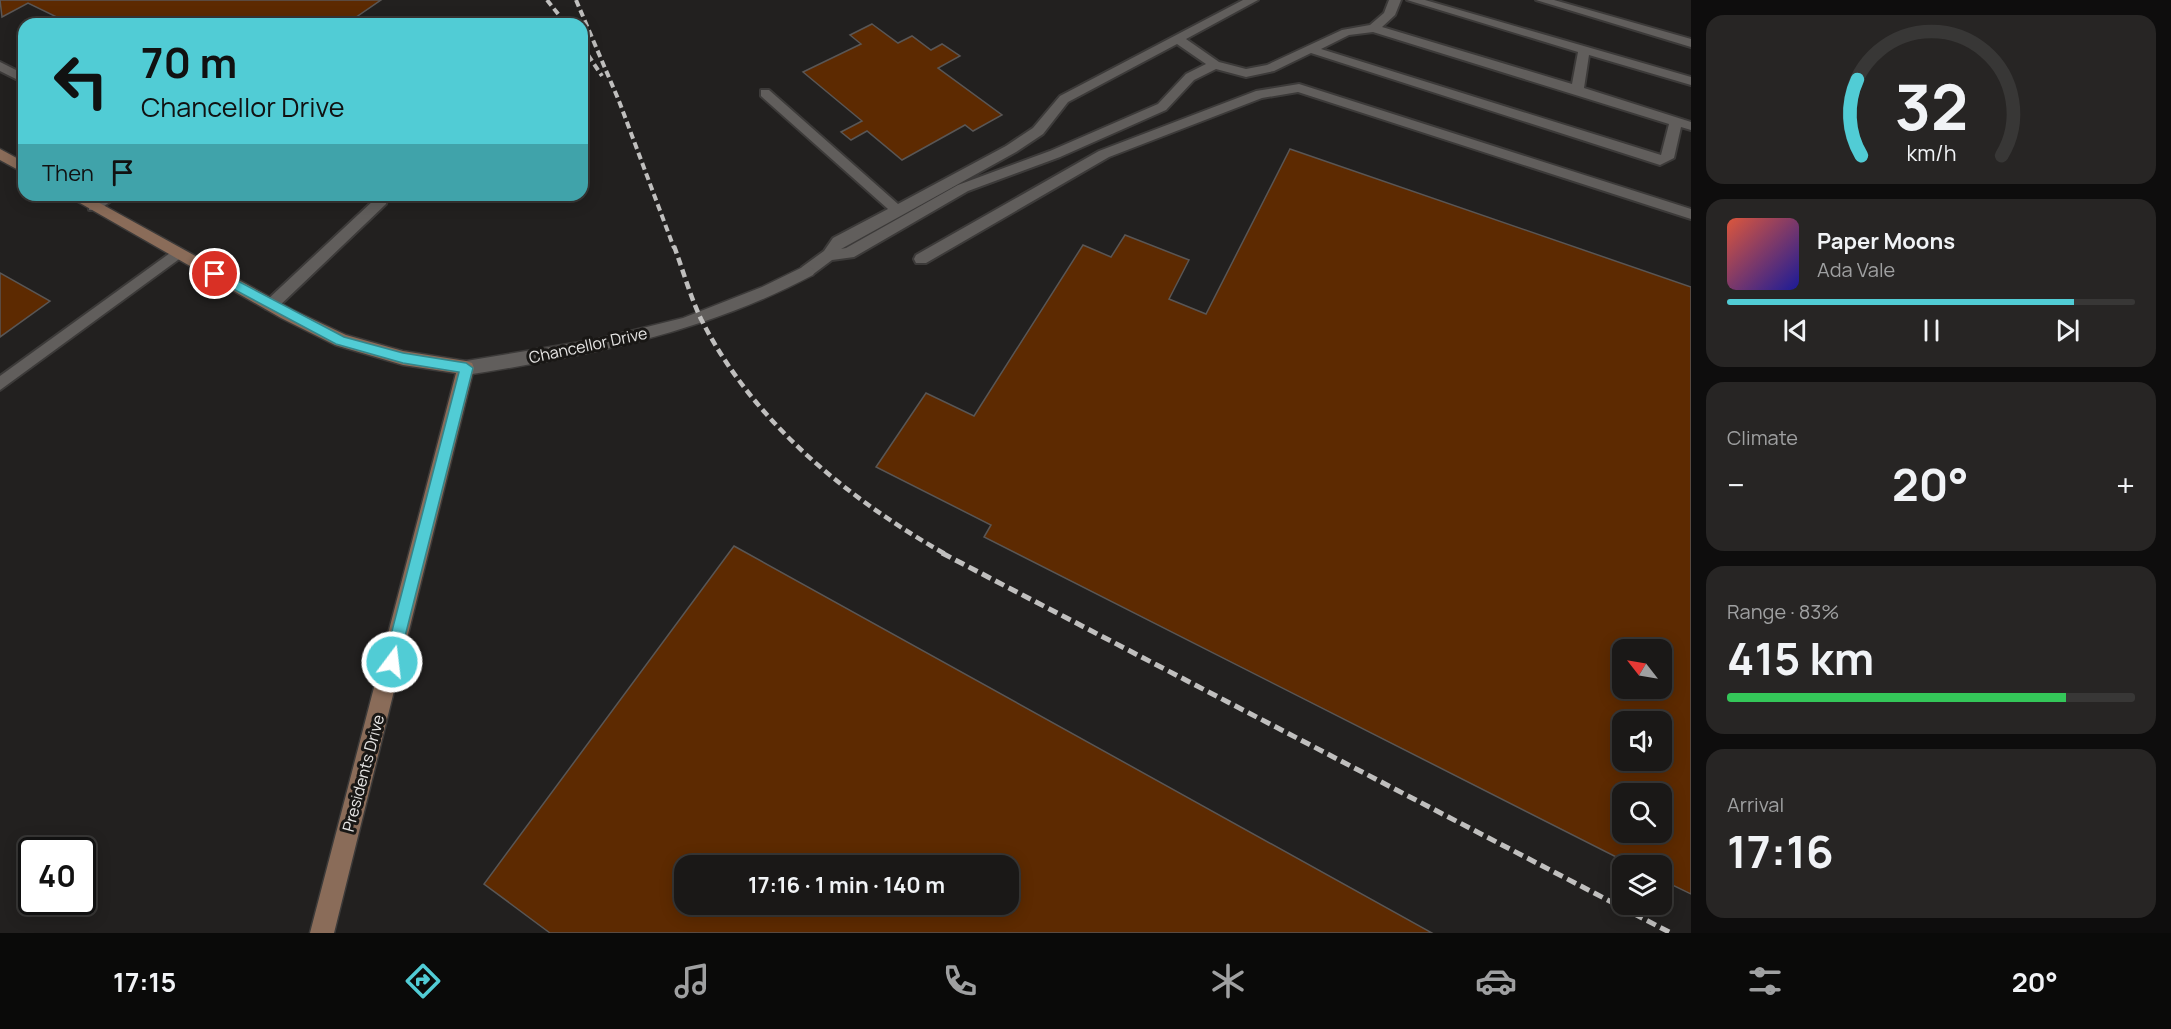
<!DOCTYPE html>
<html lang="en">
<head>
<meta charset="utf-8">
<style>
  :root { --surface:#1a1817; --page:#272524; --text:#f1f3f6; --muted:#9fa0a1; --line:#383736; --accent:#51ccd5 }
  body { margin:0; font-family:Manrope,sans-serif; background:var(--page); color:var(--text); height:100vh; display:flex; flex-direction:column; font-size:22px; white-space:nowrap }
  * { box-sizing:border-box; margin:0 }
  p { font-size:20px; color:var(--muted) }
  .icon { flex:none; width:33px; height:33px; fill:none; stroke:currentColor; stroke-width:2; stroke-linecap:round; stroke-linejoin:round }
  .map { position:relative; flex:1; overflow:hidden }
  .side { display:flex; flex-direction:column; gap:15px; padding:15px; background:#0e0d0d; width:480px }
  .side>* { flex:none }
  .guide { position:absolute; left:18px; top:18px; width:570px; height:183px; border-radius:18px; box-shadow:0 3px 15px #0003,0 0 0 2px var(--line); background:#51ccd5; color:#111; overflow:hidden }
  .needle { width:39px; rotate:301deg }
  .controls { position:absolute; left:1612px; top:639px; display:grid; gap:12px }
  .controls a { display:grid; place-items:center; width:60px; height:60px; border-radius:12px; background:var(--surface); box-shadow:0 3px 15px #0003,0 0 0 2px var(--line); font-size:30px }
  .speed { position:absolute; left:18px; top:837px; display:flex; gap:12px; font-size:30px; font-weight:700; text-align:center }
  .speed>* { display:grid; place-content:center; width:78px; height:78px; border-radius:50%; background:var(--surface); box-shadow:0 3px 15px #0003,0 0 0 2px var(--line); line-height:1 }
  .speed .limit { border:3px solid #111; border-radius:9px; background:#fff; color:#111 }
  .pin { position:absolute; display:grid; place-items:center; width:51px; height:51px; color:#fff; margin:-26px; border:3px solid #fff; border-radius:50%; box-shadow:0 2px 6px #0007 }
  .me { position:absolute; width:66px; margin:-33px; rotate:15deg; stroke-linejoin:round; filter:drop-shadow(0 0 4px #0008) }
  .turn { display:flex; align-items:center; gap:21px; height:126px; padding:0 24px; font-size:27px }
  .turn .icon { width:78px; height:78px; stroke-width:2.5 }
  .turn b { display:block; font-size:42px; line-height:51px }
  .then { display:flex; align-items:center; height:57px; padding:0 24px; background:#0003; gap:12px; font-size:22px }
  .big { font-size:45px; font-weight:700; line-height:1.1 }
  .side .widget { flex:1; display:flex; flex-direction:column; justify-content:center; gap:9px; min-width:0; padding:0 21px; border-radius:18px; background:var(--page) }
  .side .dial { align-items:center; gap:0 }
  .dial svg { height:156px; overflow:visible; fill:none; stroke:var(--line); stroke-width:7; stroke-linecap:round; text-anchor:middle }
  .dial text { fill:var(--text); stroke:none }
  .song { display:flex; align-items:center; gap:18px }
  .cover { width:72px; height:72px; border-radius:9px; background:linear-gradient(135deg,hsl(10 70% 55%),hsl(240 70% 35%)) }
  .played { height:6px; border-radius:3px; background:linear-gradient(90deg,var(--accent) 85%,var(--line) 85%) }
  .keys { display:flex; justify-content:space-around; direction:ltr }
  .heat { display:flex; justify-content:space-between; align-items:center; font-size:33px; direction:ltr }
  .charge { height:9px; border-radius:4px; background:linear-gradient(90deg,#34c759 83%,var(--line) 0) }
  .trip { position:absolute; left:674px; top:855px; width:345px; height:60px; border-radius:18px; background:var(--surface); box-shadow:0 3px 15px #0003,0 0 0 2px var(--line); font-weight:700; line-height:60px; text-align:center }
  .dock { display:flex; height:96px; justify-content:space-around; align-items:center; background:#0a0a09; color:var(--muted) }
  .dock .icon { width:42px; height:42px }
  .dock .current { color:var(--accent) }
  .dock b { font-size:27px; color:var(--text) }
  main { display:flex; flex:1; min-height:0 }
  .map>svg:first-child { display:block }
  .building { fill:#5d2a01; stroke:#595655; stroke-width:1.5; fill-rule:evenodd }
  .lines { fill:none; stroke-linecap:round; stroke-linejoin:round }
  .lane-casing { stroke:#3c3a39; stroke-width:4 }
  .street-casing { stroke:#3c3a39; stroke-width:3 }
  .secondary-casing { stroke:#3c3a39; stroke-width:3 }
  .lane { fill:#615e5c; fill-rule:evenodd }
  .street { fill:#615e5c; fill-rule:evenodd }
  .secondary { fill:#8a6c59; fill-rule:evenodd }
  .rail-far2 { stroke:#c0bfbe; stroke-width:4; stroke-dasharray:7 4; stroke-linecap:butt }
  .rail-far1 { stroke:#c0bfbe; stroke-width:4.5; stroke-dasharray:8 4.5; stroke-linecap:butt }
  .rail { stroke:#c0bfbe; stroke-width:5; stroke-dasharray:10 5; stroke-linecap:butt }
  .route { fill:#51ccd5; stroke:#35858a; stroke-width:1.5 }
  .labels { text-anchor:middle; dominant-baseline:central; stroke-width:6; stroke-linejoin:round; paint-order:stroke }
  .street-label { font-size:16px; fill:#e6e5e4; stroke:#191715 }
</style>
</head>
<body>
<main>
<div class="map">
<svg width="1691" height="933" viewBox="0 0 1691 933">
  <rect width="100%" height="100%" fill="#22201f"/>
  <!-- building -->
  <g class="building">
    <path d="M0,0H381L346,24H71L28,3L2,17Z"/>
    <path d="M872,24L898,43L912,36L931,50L942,44L960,56L938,68L1002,115L973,131L965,125L902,160L867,131L851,140L841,132L862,121L803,72L861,44L850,35Z"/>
    <path d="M1290,149L1691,287V894L1662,880V866H1634L984,537L991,525L876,467L926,393L974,416L1083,245L1111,257L1125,235L1189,260L1169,299L1206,314ZM1623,650H1662V688H1623ZM1623,722H1662V760H1623ZM1623,794H1662V832H1623Z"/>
    <path d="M0,273L50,301L0,337Z"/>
    <path d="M734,546L1432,933H550L484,884ZM684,866H1008V904H684Z"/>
  </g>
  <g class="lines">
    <defs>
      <g id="lane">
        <path d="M1243,0H1258L1186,39L1219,62L1246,69L1267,65L1342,30L1370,25L1384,13L1389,0H1401L1395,15L1382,27L1572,84L1578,52L1407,0H1425L1691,77V85L1589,55L1584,88L1691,122V130L1681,127L1674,158L1660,165L1311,53L1274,71L1246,77L1216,69L1194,80L1166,110L1060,157L968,191L854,257L832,260L812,275H802L800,271L802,267L824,251L833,238L888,209L761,96V90H769L898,204L1006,146L1033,128L1060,96ZM1373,32L1669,124L1661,155L1321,49L1349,35ZM1177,44L1206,64L1186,74L1158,104L1050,151L958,185L846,248L841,249L1016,152L1043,134L1068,102Z"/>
        <path d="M1536,0H1554L1691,39V47Z"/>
        <path d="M0,62L24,74V83L0,71Z"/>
        <path d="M1299,84L1691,209V219L1298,92L1262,98L1109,157L926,263H916L914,259L916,255L1099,151L1256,91Z"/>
        <path d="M102,195H119L99,210H89V204Z"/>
        <path d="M374,195H388L386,204L276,309H266L264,305L266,301L374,200Z"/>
        <path d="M177,248L184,253L182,257L0,390V376Z"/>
      </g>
      <path id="street" d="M807,265L815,271L813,275C704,333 587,356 466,375L460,373L458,368L460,363L466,361L598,339L683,318L762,287Z"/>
      <g id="secondary">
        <path d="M0,149L24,162V173L0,160Z"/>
        <path d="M66,195H85L293,310L346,335L403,351L466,361L472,363L474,368L334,933H310L456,373L403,365L335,345L281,318Z"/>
      </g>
    </defs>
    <!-- lane casing -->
    <use href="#lane" class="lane-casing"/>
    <!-- street casing -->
    <use href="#street" class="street-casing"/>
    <!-- secondary casing -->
    <use href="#secondary" class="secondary-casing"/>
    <!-- lane -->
    <use href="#lane" class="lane"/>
    <!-- street -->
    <use href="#street" class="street"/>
    <!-- secondary -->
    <use href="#secondary" class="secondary"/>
    <!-- rail-far2 -->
    <g class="rail-far2">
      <path d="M547,0L566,24"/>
      <path d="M576,0L619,101L674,248"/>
      <path d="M582,46L602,76"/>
    </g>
    <!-- rail-far1 -->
    <path class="rail-far1" d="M674,246C683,270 690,296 701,319C753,422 847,498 945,554"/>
    <!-- rail -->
    <path class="rail" d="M942,553L1671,933"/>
  </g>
  <!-- route -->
  <path class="route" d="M215,269L344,337L403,353L466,363L473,368L397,668L392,670L386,668L384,662L459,372L403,363L336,344L211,277L209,274Z"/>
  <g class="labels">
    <!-- street labels -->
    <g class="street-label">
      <text transform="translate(588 345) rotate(-12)">Chancellor Drive</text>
      <text transform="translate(363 773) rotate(-75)">Presidents Drive</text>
    </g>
  </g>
</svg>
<div class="controls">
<a><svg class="needle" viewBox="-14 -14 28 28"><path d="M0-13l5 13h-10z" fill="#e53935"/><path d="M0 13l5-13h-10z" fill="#9fa0a1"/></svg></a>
<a><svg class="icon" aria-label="sound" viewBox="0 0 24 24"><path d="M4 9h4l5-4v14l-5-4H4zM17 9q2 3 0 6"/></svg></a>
<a><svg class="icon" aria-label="search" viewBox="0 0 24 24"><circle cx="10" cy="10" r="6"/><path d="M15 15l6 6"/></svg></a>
<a><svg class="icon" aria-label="layers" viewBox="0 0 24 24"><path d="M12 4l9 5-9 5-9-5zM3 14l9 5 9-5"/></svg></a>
</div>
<div class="speed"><div class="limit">40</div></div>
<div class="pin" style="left:215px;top:274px;background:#d93025"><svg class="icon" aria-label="arrive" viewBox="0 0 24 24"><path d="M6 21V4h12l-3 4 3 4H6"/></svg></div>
<svg class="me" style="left:392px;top:662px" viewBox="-20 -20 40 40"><circle r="17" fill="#51ccd5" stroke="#fff" stroke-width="3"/><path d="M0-11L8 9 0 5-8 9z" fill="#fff"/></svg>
<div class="trip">17:16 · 1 min · 140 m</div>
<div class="guide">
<div class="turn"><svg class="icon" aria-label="left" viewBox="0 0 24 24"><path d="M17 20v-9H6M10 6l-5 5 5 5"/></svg><div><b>70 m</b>Chancellor Drive</div></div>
<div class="then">Then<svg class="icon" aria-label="arrive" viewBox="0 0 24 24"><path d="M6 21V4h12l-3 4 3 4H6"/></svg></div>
</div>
</div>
<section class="side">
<div class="widget dial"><svg viewBox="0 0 100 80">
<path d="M14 69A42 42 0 1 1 86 69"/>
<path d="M14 69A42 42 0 0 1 12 30" stroke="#51ccd5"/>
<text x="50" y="56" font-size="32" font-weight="700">32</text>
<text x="50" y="72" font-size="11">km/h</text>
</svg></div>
<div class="widget">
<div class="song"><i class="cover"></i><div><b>Paper Moons</b><p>Ada Vale</p></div></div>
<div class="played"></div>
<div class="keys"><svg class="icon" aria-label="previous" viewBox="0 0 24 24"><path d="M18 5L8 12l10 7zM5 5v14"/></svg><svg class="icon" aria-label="pause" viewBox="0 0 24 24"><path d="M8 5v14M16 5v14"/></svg><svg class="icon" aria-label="next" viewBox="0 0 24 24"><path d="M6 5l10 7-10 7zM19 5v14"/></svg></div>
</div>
<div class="widget"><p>Climate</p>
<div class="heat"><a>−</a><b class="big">20°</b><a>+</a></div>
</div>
<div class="widget"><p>Range · 83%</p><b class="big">415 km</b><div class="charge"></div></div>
<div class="widget"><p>Arrival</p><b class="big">17:16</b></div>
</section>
</main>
<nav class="dock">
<b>17:15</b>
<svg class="icon current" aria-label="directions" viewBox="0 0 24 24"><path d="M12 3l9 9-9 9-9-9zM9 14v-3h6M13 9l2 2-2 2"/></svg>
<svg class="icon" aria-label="music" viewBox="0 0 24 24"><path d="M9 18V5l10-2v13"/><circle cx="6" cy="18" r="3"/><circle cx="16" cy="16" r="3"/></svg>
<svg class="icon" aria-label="phone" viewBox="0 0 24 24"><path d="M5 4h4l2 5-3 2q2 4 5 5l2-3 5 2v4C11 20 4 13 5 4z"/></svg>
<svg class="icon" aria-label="climate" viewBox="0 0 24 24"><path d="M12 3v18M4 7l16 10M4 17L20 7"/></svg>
<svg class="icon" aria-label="car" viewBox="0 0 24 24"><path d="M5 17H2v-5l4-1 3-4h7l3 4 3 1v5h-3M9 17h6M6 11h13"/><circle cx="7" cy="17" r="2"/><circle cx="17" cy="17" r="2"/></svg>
<svg class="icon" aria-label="filters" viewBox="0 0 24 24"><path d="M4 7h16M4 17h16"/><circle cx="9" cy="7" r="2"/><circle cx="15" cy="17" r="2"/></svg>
<b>20°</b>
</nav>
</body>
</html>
